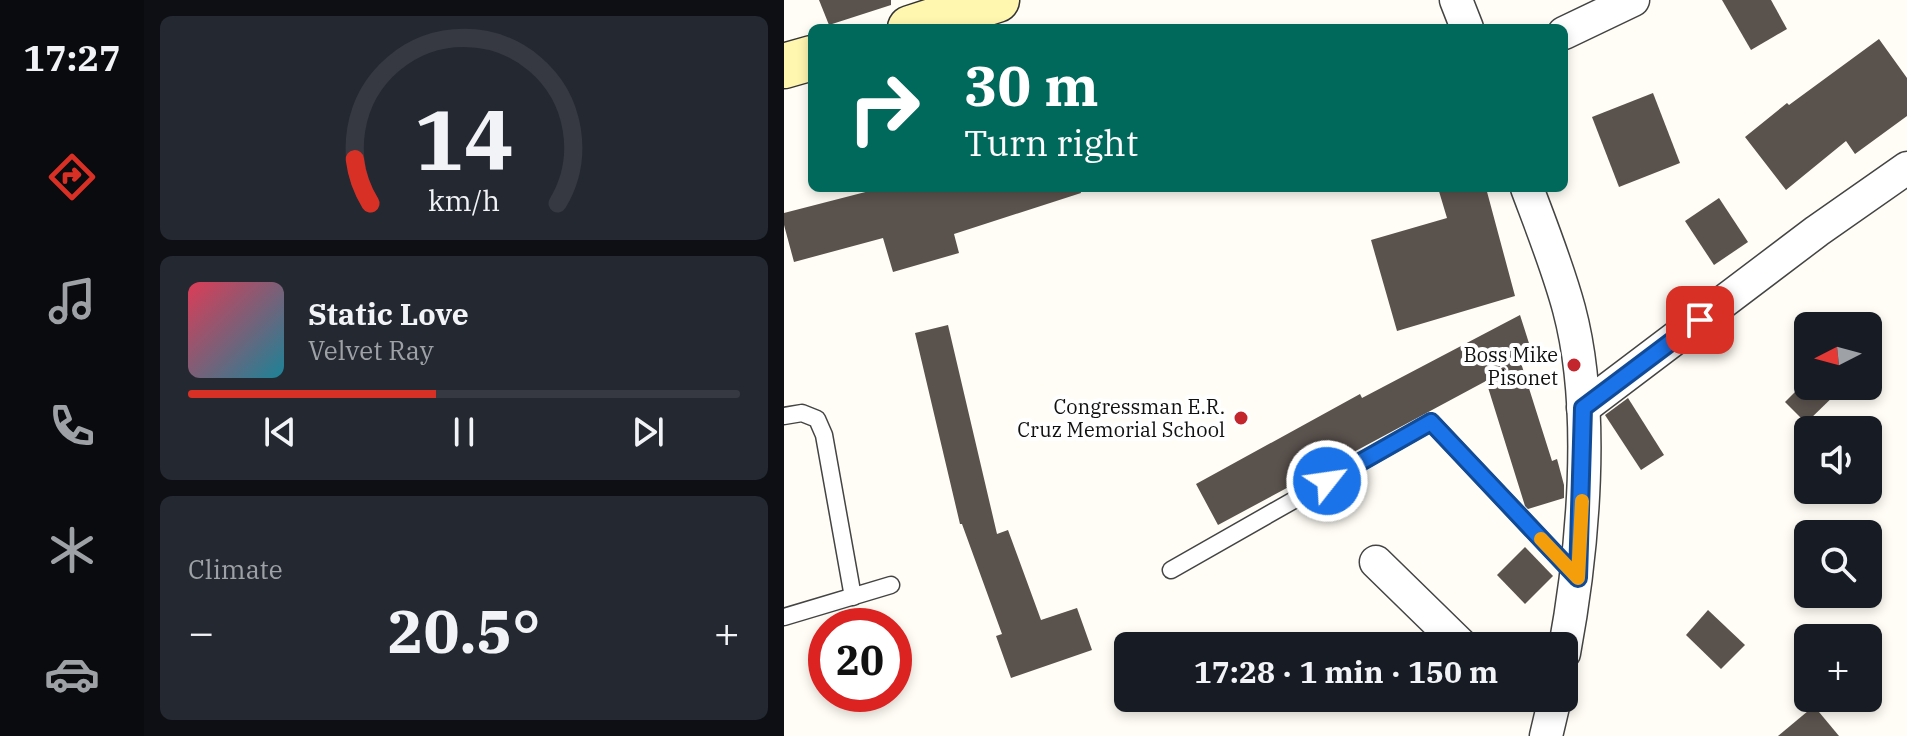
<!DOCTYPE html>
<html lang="en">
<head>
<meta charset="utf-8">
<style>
  :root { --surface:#171b24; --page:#242831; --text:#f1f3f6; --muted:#9ea1a6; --line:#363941; --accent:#d93025 }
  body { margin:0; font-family:"IBM Plex Serif",serif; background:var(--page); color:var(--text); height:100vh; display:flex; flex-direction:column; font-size:30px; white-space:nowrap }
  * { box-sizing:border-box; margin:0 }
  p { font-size:26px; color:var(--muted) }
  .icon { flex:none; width:44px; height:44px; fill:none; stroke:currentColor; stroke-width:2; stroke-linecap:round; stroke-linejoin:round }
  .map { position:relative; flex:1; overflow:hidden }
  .sheet { display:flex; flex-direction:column; gap:16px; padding:16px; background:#0d0f14; width:640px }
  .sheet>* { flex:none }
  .banner { position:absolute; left:24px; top:24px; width:760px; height:168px; border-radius:12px; box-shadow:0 4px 12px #0003; background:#00695c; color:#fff; overflow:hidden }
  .needle { width:52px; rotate:264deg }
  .fabs { position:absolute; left:1010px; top:312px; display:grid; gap:16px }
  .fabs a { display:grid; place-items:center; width:88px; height:88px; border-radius:12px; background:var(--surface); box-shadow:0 4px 12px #0003; font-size:40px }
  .speed { position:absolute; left:24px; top:608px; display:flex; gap:16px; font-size:40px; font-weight:700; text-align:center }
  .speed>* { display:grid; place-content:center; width:104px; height:104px; border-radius:50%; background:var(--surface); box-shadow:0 4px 12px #0003; line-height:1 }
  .speed .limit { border:12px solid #d22; background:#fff; color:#111 }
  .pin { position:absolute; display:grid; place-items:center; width:68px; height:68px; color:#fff; margin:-34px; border-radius:16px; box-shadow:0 4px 12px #0006 }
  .me { position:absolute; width:88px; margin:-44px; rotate:60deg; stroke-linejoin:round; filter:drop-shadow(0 0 6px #0008) }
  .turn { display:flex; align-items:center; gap:28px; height:168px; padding:0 24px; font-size:36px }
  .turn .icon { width:104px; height:104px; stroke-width:2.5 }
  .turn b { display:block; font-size:56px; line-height:68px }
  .big { font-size:60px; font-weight:700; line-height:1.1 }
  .sheet .widget { flex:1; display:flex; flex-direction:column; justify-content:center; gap:12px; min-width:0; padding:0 28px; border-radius:12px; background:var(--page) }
  .sheet .dial { align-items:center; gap:0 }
  .dial svg { height:208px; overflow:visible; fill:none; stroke:var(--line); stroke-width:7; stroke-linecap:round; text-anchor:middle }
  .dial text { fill:var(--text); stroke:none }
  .song { display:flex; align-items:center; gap:24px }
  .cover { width:96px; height:96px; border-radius:12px; background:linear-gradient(135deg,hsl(350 70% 55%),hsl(190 70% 35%)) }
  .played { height:8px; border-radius:4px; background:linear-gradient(90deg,var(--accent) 45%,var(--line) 45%) }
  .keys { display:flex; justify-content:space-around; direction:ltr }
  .heat { display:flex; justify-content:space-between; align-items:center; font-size:44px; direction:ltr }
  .trip { position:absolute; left:330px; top:632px; width:464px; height:80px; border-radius:12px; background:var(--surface); box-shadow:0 4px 12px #0003; font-weight:700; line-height:80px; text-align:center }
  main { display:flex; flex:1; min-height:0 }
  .menu { display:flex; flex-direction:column; width:144px; justify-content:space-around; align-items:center; background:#090b0e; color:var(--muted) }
  .menu .icon { width:56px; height:56px }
  .menu .current { color:var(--accent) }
  .menu b { font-size:36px; color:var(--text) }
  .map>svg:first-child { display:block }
  .building { fill:#5a524d }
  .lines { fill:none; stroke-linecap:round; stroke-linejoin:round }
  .service-casing { stroke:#444; stroke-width:19 }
  .minor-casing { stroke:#444; stroke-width:35 }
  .secondary-casing { stroke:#333; stroke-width:47 }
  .service { stroke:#fff; stroke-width:16 }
  .minor { stroke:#fff; stroke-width:32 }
  .secondary { stroke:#fff6b0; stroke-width:44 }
  .route-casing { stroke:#114b97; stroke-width:20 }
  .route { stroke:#1a73e8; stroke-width:14 }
  .slow { stroke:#f59e0b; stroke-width:14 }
  .poi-dot { fill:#c4262e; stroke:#fff; stroke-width:3 }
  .labels { text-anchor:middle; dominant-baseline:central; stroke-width:8; stroke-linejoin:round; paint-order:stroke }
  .poi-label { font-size:20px; fill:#111; stroke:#fff; text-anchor:end }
</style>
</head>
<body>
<main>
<nav class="menu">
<b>17:27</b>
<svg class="icon current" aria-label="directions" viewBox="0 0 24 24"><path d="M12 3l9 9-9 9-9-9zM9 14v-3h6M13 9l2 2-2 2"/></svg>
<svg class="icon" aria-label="music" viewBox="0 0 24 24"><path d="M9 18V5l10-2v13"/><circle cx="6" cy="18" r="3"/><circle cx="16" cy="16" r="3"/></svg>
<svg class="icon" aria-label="phone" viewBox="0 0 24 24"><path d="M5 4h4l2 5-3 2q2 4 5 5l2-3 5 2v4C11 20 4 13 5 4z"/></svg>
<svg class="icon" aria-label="climate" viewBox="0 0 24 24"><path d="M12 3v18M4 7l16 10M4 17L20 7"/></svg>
<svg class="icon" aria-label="car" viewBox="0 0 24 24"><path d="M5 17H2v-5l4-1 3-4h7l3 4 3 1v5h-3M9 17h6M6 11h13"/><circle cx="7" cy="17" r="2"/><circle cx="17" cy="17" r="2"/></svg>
</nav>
<section class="sheet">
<div class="widget dial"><svg viewBox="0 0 100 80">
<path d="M14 69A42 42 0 1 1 86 69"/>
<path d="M14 69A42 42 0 0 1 8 52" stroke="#d93025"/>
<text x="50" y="56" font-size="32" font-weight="700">14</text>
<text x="50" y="72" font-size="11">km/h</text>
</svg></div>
<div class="widget">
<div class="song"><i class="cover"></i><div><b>Static Love</b><p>Velvet Ray</p></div></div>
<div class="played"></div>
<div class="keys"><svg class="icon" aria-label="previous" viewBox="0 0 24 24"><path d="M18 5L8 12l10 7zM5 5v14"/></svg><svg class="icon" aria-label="pause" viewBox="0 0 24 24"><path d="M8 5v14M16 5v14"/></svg><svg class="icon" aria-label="next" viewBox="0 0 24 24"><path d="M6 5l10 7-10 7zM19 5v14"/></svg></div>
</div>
<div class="widget"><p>Climate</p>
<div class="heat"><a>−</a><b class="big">20.5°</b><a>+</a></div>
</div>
</section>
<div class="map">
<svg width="1123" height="736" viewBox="0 0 1123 736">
  <rect width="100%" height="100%" fill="#fffdf5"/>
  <!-- building -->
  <g class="building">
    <path d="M35,0H107V5L45,25Z"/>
    <path d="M938,0H987L1003,29L967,50Z"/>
    <path d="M1095,39L1123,78V116L1071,154L1062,141L1002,190L961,137L1003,103L1005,105Z"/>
    <path d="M869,93L896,163L835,187L808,117Z"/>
    <path d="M97,188H296L297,193L170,234L175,253L109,272L99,238L10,262L0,225V213Z"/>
    <path d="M654,188H702L731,296L613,331L587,240L663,218Z"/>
    <path d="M935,198L964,242L930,265L901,221Z"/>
    <path d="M736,315L750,359L737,363L768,461L773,459L780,485V498L744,509L741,506L702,381L434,525L412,484L576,394L578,398Z"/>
    <path d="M164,325L213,534L224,530L257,620L293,608L308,650L227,678L212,636L218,634L178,524H176L131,333Z"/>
    <path d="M1017,386H1060L1022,423L1001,402Z"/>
    <path d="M844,398L880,455L857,470L821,415Z"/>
    <path d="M741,547L769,576L741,604L713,575Z"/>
    <path d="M924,610L961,645L937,669L902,635Z"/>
    <path d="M1030,706L1055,736H994Z"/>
  </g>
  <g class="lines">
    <defs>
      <g id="service">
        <path d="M0,416L18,413L33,419L40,435L69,597"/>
        <path d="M387,570L647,422L792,576"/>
        <path d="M0,617L107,585"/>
      </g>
      <g id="minor">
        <path d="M672,0L683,28"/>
        <path d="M780,33L849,0"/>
        <path d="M743,188C758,228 774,268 785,309C812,410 799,551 780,653"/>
        <path d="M799,408L1033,231L1123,168"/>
        <path d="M592,562L678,646"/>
        <path d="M762,736L771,698"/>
      </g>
      <g id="secondary">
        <path d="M126,28L213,0"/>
        <path d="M0,66L28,58"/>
      </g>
    </defs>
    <!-- service casing -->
    <use href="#service" class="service-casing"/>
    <!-- minor casing -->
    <use href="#minor" class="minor-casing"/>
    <!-- secondary casing -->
    <use href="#secondary" class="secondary-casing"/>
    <!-- service -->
    <use href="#service" class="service"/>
    <!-- minor -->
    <use href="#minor" class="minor"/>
    <!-- secondary -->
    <use href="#secondary" class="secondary"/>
  </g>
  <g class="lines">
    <defs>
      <path id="route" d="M543,481L647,422L794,578L799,408L916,320"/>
    </defs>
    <!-- route casing -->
    <use href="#route" class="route-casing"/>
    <!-- route -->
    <use href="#route" class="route"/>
    <!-- slow -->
    <path class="slow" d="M757,539L794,578L798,501"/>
  </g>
  <!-- markers -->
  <g class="poi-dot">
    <circle cx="790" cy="365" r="8"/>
    <circle cx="457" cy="418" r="8"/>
  </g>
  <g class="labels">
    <!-- poi labels -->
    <g class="poi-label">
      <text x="774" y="354">Boss Mike<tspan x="774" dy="23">Pisonet</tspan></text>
      <text x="441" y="406">Congressman E.R.<tspan x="441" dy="23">Cruz Memorial School</tspan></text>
    </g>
  </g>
</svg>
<div class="fabs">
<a><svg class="needle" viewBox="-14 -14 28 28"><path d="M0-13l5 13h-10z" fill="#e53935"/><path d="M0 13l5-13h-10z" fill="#9ea1a6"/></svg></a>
<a><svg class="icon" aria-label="sound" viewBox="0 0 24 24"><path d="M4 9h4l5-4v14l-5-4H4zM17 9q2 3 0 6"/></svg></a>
<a><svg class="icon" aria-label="search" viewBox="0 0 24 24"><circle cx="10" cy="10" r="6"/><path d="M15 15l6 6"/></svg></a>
<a>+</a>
</div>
<div class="speed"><div class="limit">20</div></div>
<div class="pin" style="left:916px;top:320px;background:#d93025"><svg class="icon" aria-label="arrive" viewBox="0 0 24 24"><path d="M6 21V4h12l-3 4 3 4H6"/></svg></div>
<svg class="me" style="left:543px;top:481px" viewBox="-20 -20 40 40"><circle r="17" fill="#1a73e8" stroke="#fff" stroke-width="3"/><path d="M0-11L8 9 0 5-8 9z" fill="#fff"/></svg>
<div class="trip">17:28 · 1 min · 150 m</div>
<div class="banner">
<div class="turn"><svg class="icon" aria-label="right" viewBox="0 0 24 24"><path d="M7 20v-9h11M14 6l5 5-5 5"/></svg><div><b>30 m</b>Turn right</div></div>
</div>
</div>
</main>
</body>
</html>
